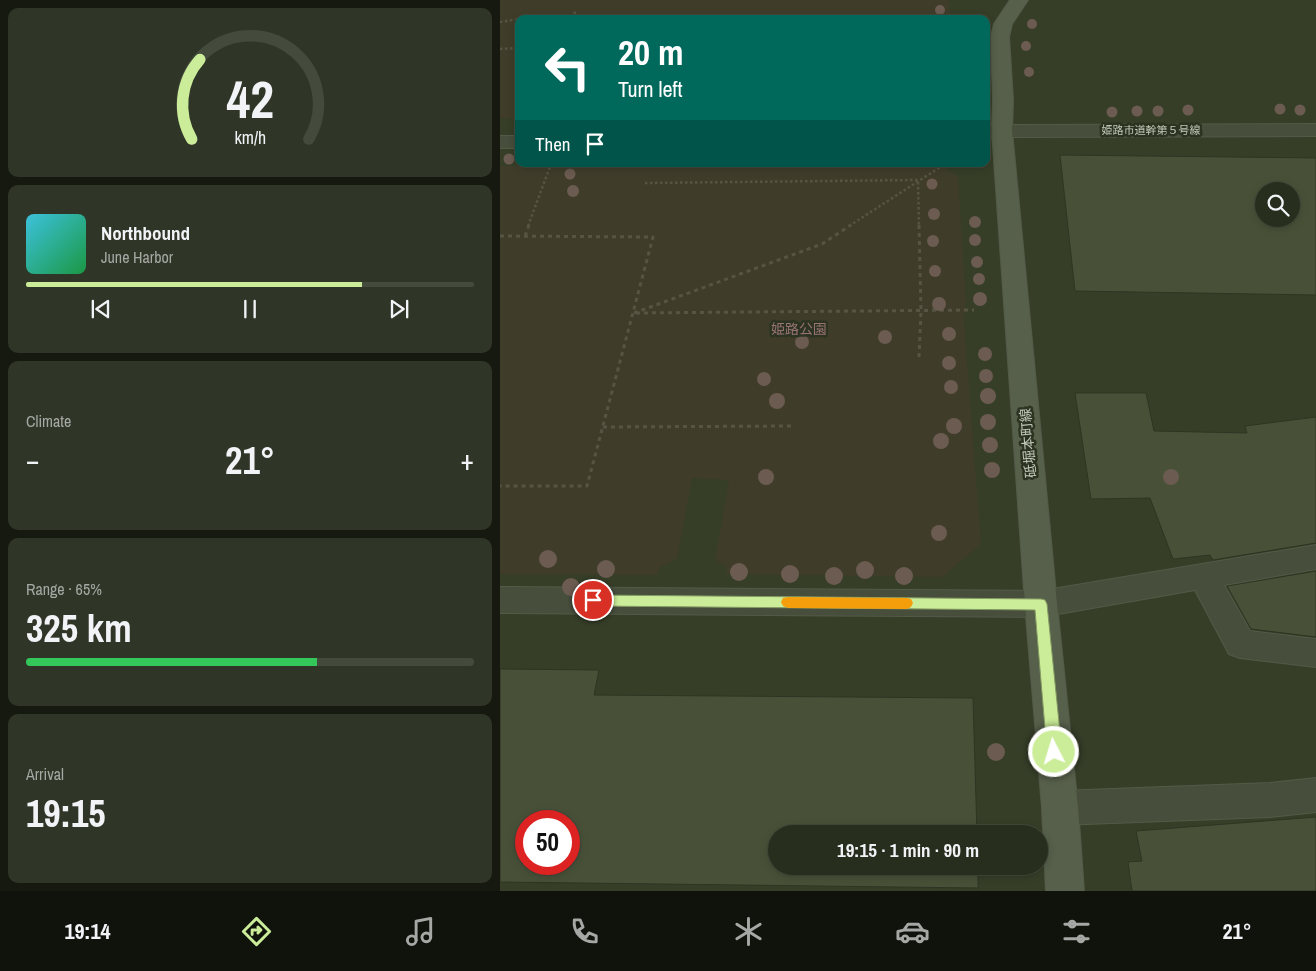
<!DOCTYPE html>
<html lang="en">
<head>
<meta charset="utf-8">
<style>
  :root { --surface:#282e1e; --page:#303627; --text:#f1f3f6; --muted:#a5a8a4; --line:#444a3c; --accent:#cbed99 }
  body { margin:0; font-family:"Archivo Narrow","Noto Sans JP",sans-serif; background:var(--page); color:var(--text); height:100vh; display:flex; flex-direction:column; font-size:19px; white-space:nowrap }
  * { box-sizing:border-box; margin:0 }
  p { font-size:16px; color:var(--muted) }
  .icon { flex:none; width:28px; height:28px; fill:none; stroke:currentColor; stroke-width:2; stroke-linecap:round; stroke-linejoin:round }
  .map { position:relative; flex:1; overflow:hidden }
  .panel { display:flex; flex-direction:column; gap:8px; padding:8px; background:#161910; width:500px }
  .panel>* { flex:none }
  .banner { position:absolute; left:15px; top:15px; width:475px; height:152px; border-radius:10px; box-shadow:0 2px 8px #0003,0 0 0 1px var(--line); background:#00695c; color:#fff; overflow:hidden }
  .fabs { position:absolute; left:755px; top:182px; display:grid; gap:10px }
  .fabs a { display:grid; place-items:center; width:45px; height:45px; border-radius:50%; background:var(--surface); box-shadow:0 2px 8px #0003,0 0 0 1px var(--line); font-size:25px }
  .speed { position:absolute; left:15px; top:810px; display:flex; gap:10px; font-size:25px; font-weight:700; text-align:center }
  .speed>* { display:grid; place-content:center; width:65px; height:65px; border-radius:50%; background:var(--surface); box-shadow:0 2px 8px #0003,0 0 0 1px var(--line); line-height:1 }
  .speed .limit { border:8px solid #d22; background:#fff; color:#111 }
  .pin { position:absolute; display:grid; place-items:center; width:42px; height:42px; color:#fff; margin:-21px; border:2px solid #fff; border-radius:50%; box-shadow:0 1px 5px #0007 }
  .me { position:absolute; width:55px; margin:-28px; rotate:355deg; stroke-linejoin:round; filter:drop-shadow(0 0 4px #0008) }
  .turn { display:flex; align-items:center; gap:18px; height:105px; padding:0 20px; font-size:22px }
  .turn .icon { width:65px; height:65px; stroke-width:2.5 }
  .turn b { display:block; font-size:35px; line-height:42px }
  .then { display:flex; align-items:center; height:48px; padding:0 20px; background:#0003; gap:10px; font-size:19px }
  .big { font-size:38px; font-weight:700; line-height:1.1 }
  .panel .widget { flex:1; display:flex; flex-direction:column; justify-content:center; gap:8px; min-width:0; padding:0 18px; border-radius:10px; background:var(--page) }
  .panel .dial { align-items:center; gap:0 }
  .dial svg { height:130px; overflow:visible; fill:none; stroke:var(--line); stroke-width:7; stroke-linecap:round; text-anchor:middle }
  .dial text { fill:var(--text); stroke:none }
  .song { display:flex; align-items:center; gap:15px }
  .cover { width:60px; height:60px; border-radius:8px; background:linear-gradient(135deg,hsl(190 70% 55%),hsl(140 70% 35%)) }
  .played { height:5px; border-radius:2px; background:linear-gradient(90deg,var(--accent) 75%,var(--line) 75%) }
  .keys { display:flex; justify-content:space-around; direction:ltr }
  .heat { display:flex; justify-content:space-between; align-items:center; font-size:28px; direction:ltr }
  .charge { height:8px; border-radius:4px; background:linear-gradient(90deg,#34c759 65%,var(--line) 0) }
  .trip { position:absolute; left:268px; top:825px; width:280px; height:50px; border-radius:25px; background:var(--surface); box-shadow:0 2px 8px #0003,0 0 0 1px var(--line); font-weight:700; line-height:50px; text-align:center }
  .tab-bar { display:flex; height:80px; justify-content:space-around; align-items:center; background:#10120c; color:var(--muted) }
  .tab-bar .icon { width:35px; height:35px }
  .tab-bar .on { color:var(--accent) }
  .tab-bar b { font-size:22px; color:var(--text) }
  main { display:flex; flex:1; min-height:0 }
  .map>svg:first-child { display:block }
  .green { fill:#3f3d2a }
  .building { fill:#485138; stroke:#2e3523; fill-rule:evenodd }
  .lines { fill:none; stroke-linecap:round; stroke-linejoin:round }
  .minor-casing { stroke:#535a48; stroke-width:2 }
  .tertiary-casing { stroke:#535a48; stroke-width:2 }
  .secondary-casing { stroke:#535a48; stroke-width:2 }
  .path-far1 { stroke:#575443; stroke-width:2.5; stroke-dasharray:2.5 2.5; stroke-linecap:butt }
  .path { stroke:#575443; stroke-width:3; stroke-dasharray:4 4; stroke-linecap:butt }
  .minor { fill:#474e3c; fill-rule:evenodd }
  .tertiary { fill:#474e3c; fill-rule:evenodd }
  .secondary { fill:#57604b; fill-rule:evenodd }
  .tree { fill:#6b5b51 }
  .route { fill:#cbed99; stroke:#849a63 }
  .slow { fill:#f59e0b }
  .labels { text-anchor:middle; dominant-baseline:central; stroke-width:5; stroke-linejoin:round; paint-order:stroke }
  .far-street-label { font-size:11px; fill:#c2c8b8; stroke:#2c3321 }
  .park-label { font-size:14px; fill:#977372; stroke:#2c3321 }
  .street-label { font-size:14px; fill:#c2c8b8; stroke:#2c3321 }
</style>
</head>
<body>
<main>
<section class="panel">
<div class="widget dial"><svg viewBox="0 0 100 80">
<path d="M14 69A42 42 0 1 1 86 69"/>
<path d="M14 69A42 42 0 0 1 19 20" stroke="#cbed99"/>
<text x="50" y="56" font-size="32" font-weight="700">42</text>
<text x="50" y="72" font-size="11">km/h</text>
</svg></div>
<div class="widget">
<div class="song"><i class="cover"></i><div><b>Northbound</b><p>June Harbor</p></div></div>
<div class="played"></div>
<div class="keys"><svg class="icon" aria-label="previous" viewBox="0 0 24 24"><path d="M18 5L8 12l10 7zM5 5v14"/></svg><svg class="icon" aria-label="pause" viewBox="0 0 24 24"><path d="M8 5v14M16 5v14"/></svg><svg class="icon" aria-label="next" viewBox="0 0 24 24"><path d="M6 5l10 7-10 7zM19 5v14"/></svg></div>
</div>
<div class="widget"><p>Climate</p>
<div class="heat"><a>−</a><b class="big">21°</b><a>+</a></div>
</div>
<div class="widget"><p>Range · 65%</p><b class="big">325 km</b><div class="charge"></div></div>
<div class="widget"><p>Arrival</p><b class="big">19:15</b></div>
</section>
<div class="map">
<svg width="816" height="891" viewBox="0 0 816 891">
  <rect width="100%" height="100%" fill="#363e28"/>
  <!-- green -->
  <g class="green">
    <path d="M0,0H449L451,19H19V118H0Z"/>
    <path d="M114,164H440L458,176L466,301L464,321L481,544L442,577L226,574L227,567L215,560L229,480L192,478L177,559L160,567L158,575L0,574V166Z"/>
  </g>
  <!-- building -->
  <g class="building">
    <path d="M560,155L816,158V295L575,291ZM764,191H791V219H764Z"/>
    <path d="M575,393H646L654,431L747,433L745,426L816,417V543L713,560L710,555L673,559L650,498L591,499Z"/>
    <path d="M816,571V637L751,629L727,586Z"/>
    <path d="M0,669L99,670L94,695L473,698L477,834H276V866H478V888L0,882ZM26,821H69V864H26Z"/>
    <path d="M816,817V891H632L628,862L642,861L636,831Z"/>
  </g>
  <g class="lines">
    <defs>
      <g id="minor">
        <path d="M816,545V569L724,585L750,631L816,639V667L740,658L729,654L695,590L541,617L530,613L525,604L530,595L541,591Z"/>
        <path d="M816,778V812L770,817L560,825L547,820L542,808L547,796L560,791L770,783Z"/>
      </g>
      <g id="tertiary">
        <path d="M816,124V136L486,137V125Z"/>
        <rect x="0" y="136" width="19" height="12"/>
        <path d="M0,587L541,591L552,595L557,604L552,613L541,617L0,613Z"/>
      </g>
      <path id="secondary" d="M510,0H528L512,24L509,37L513,100L512,131L557,604L578,808L584,891H546L542,808L525,604L492,131L493,100L491,37L494,24Z"/>
    </defs>
    <!-- minor casing -->
    <use href="#minor" class="minor-casing"/>
    <!-- tertiary casing -->
    <use href="#tertiary" class="tertiary-casing"/>
    <!-- secondary casing -->
    <use href="#secondary" class="secondary-casing"/>
    <!-- path-far1 -->
    <g class="path-far1">
      <path d="M74,19L75,11"/>
      <path d="M0,22L19,19"/>
      <path d="M0,49L19,48"/>
      <path d="M145,183L418,180L419,226"/>
      <path d="M28,226L51,164"/>
      <path d="M349,226L445,164"/>
    </g>
    <!-- path -->
    <g class="path">
      <path d="M0,236L153,237L87,486H0"/>
      <path d="M25,236L29,225"/>
      <path d="M134,313L322,244L351,225"/>
      <path d="M136,313L474,310"/>
      <path d="M419,357L421,311L419,225"/>
      <path d="M103,427L292,426"/>
    </g>
    <!-- minor -->
    <use href="#minor" class="minor"/>
    <!-- tertiary -->
    <use href="#tertiary" class="tertiary"/>
    <!-- secondary -->
    <use href="#secondary" class="secondary"/>
  </g>
  <!-- trees -->
  <g class="tree">
    <circle cx="440" cy="10" r="5"/>
    <circle cx="532" cy="24" r="5"/>
    <circle cx="526" cy="46" r="5"/>
    <circle cx="529" cy="72" r="5"/>
    <circle cx="780" cy="109" r="5.5"/>
    <circle cx="688" cy="110" r="5.5"/>
    <circle cx="800" cy="110" r="5.5"/>
    <circle cx="637" cy="111" r="5.5"/>
    <circle cx="658" cy="111" r="5.5"/>
    <circle cx="612" cy="112" r="5.5"/>
    <circle cx="9" cy="159" r="5.5"/>
    <circle cx="70" cy="174" r="5.5"/>
    <circle cx="432" cy="184" r="5.5"/>
    <circle cx="73" cy="191" r="6"/>
    <circle cx="434" cy="214" r="6"/>
    <circle cx="475" cy="222" r="6"/>
    <circle cx="475" cy="240" r="6"/>
    <circle cx="433" cy="241" r="6"/>
    <circle cx="477" cy="262" r="6"/>
    <circle cx="435" cy="271" r="6"/>
    <circle cx="479" cy="279" r="6"/>
    <circle cx="480" cy="299" r="7"/>
    <circle cx="439" cy="304" r="7"/>
    <circle cx="449" cy="334" r="7"/>
    <circle cx="385" cy="337" r="7"/>
    <circle cx="302" cy="342" r="7"/>
    <circle cx="485" cy="354" r="7"/>
    <circle cx="449" cy="363" r="7"/>
    <circle cx="486" cy="376" r="7"/>
    <circle cx="264" cy="379" r="7"/>
    <circle cx="451" cy="387" r="7"/>
    <circle cx="488" cy="396" r="8"/>
    <circle cx="277" cy="401" r="8"/>
    <circle cx="488" cy="422" r="8"/>
    <circle cx="454" cy="426" r="8"/>
    <circle cx="441" cy="441" r="8"/>
    <circle cx="490" cy="445" r="8"/>
    <circle cx="492" cy="470" r="8"/>
    <circle cx="266" cy="477" r="8"/>
    <circle cx="671" cy="477" r="8"/>
    <circle cx="439" cy="533" r="8"/>
    <circle cx="48" cy="559" r="9"/>
    <circle cx="106" cy="569" r="9"/>
    <circle cx="365" cy="570" r="9"/>
    <circle cx="239" cy="572" r="9"/>
    <circle cx="290" cy="574" r="9"/>
    <circle cx="334" cy="576" r="9"/>
    <circle cx="404" cy="576" r="9"/>
    <circle cx="71" cy="587" r="9"/>
    <circle cx="496" cy="752" r="9"/>
  </g>
  <!-- route -->
  <path class="route" d="M93,595L541,599L545,600L547,604L562,752L560,757L554,759L549,757L547,752L535,610L93,606L88,604L86,600L88,597Z"/>
  <!-- slow -->
  <path class="slow" d="M288,597L407,598L411,599L413,603L411,607L407,609L288,608L283,606L281,602L283,598Z"/>
  <g class="labels">
    <!-- far-street labels -->
    <g class="far-street-label">
      <text x="651" y="130">姫路市道幹第５号線</text>
    </g>
    <!-- park labels -->
    <g class="park-label">
      <text x="299" y="329">姫路公園</text>
    </g>
    <!-- street labels -->
    <g class="street-label">
      <text transform="translate(528 443) rotate(-95)">砥堀本町線</text>
    </g>
  </g>
</svg>
<div class="fabs">
<a><svg class="icon" aria-label="search" viewBox="0 0 24 24"><circle cx="10" cy="10" r="6"/><path d="M15 15l6 6"/></svg></a>
</div>
<div class="speed"><div class="limit">50</div></div>
<div class="pin" style="left:93px;top:600px;background:#d93025"><svg class="icon" aria-label="arrive" viewBox="0 0 24 24"><path d="M6 21V4h12l-3 4 3 4H6"/></svg></div>
<svg class="me" style="left:554px;top:752px" viewBox="-20 -20 40 40"><circle r="17" fill="#cbed99" stroke="#fff" stroke-width="3"/><path d="M0-11L8 9 0 5-8 9z" fill="#fff"/></svg>
<div class="trip">19:15 · 1 min · 90 m</div>
<div class="banner">
<div class="turn"><svg class="icon" aria-label="left" viewBox="0 0 24 24"><path d="M17 20v-9H6M10 6l-5 5 5 5"/></svg><div><b>20 m</b>Turn left</div></div>
<div class="then">Then<svg class="icon" aria-label="arrive" viewBox="0 0 24 24"><path d="M6 21V4h12l-3 4 3 4H6"/></svg></div>
</div>
</div>
</main>
<nav class="tab-bar">
<b>19:14</b>
<svg class="icon on" aria-label="directions" viewBox="0 0 24 24"><path d="M12 3l9 9-9 9-9-9zM9 14v-3h6M13 9l2 2-2 2"/></svg>
<svg class="icon" aria-label="music" viewBox="0 0 24 24"><path d="M9 18V5l10-2v13"/><circle cx="6" cy="18" r="3"/><circle cx="16" cy="16" r="3"/></svg>
<svg class="icon" aria-label="phone" viewBox="0 0 24 24"><path d="M5 4h4l2 5-3 2q2 4 5 5l2-3 5 2v4C11 20 4 13 5 4z"/></svg>
<svg class="icon" aria-label="climate" viewBox="0 0 24 24"><path d="M12 3v18M4 7l16 10M4 17L20 7"/></svg>
<svg class="icon" aria-label="car" viewBox="0 0 24 24"><path d="M5 17H2v-5l4-1 3-4h7l3 4 3 1v5h-3M9 17h6M6 11h13"/><circle cx="7" cy="17" r="2"/><circle cx="17" cy="17" r="2"/></svg>
<svg class="icon" aria-label="filters" viewBox="0 0 24 24"><path d="M4 7h16M4 17h16"/><circle cx="9" cy="7" r="2"/><circle cx="15" cy="17" r="2"/></svg>
<b>21°</b>
</nav>
</body>
</html>
